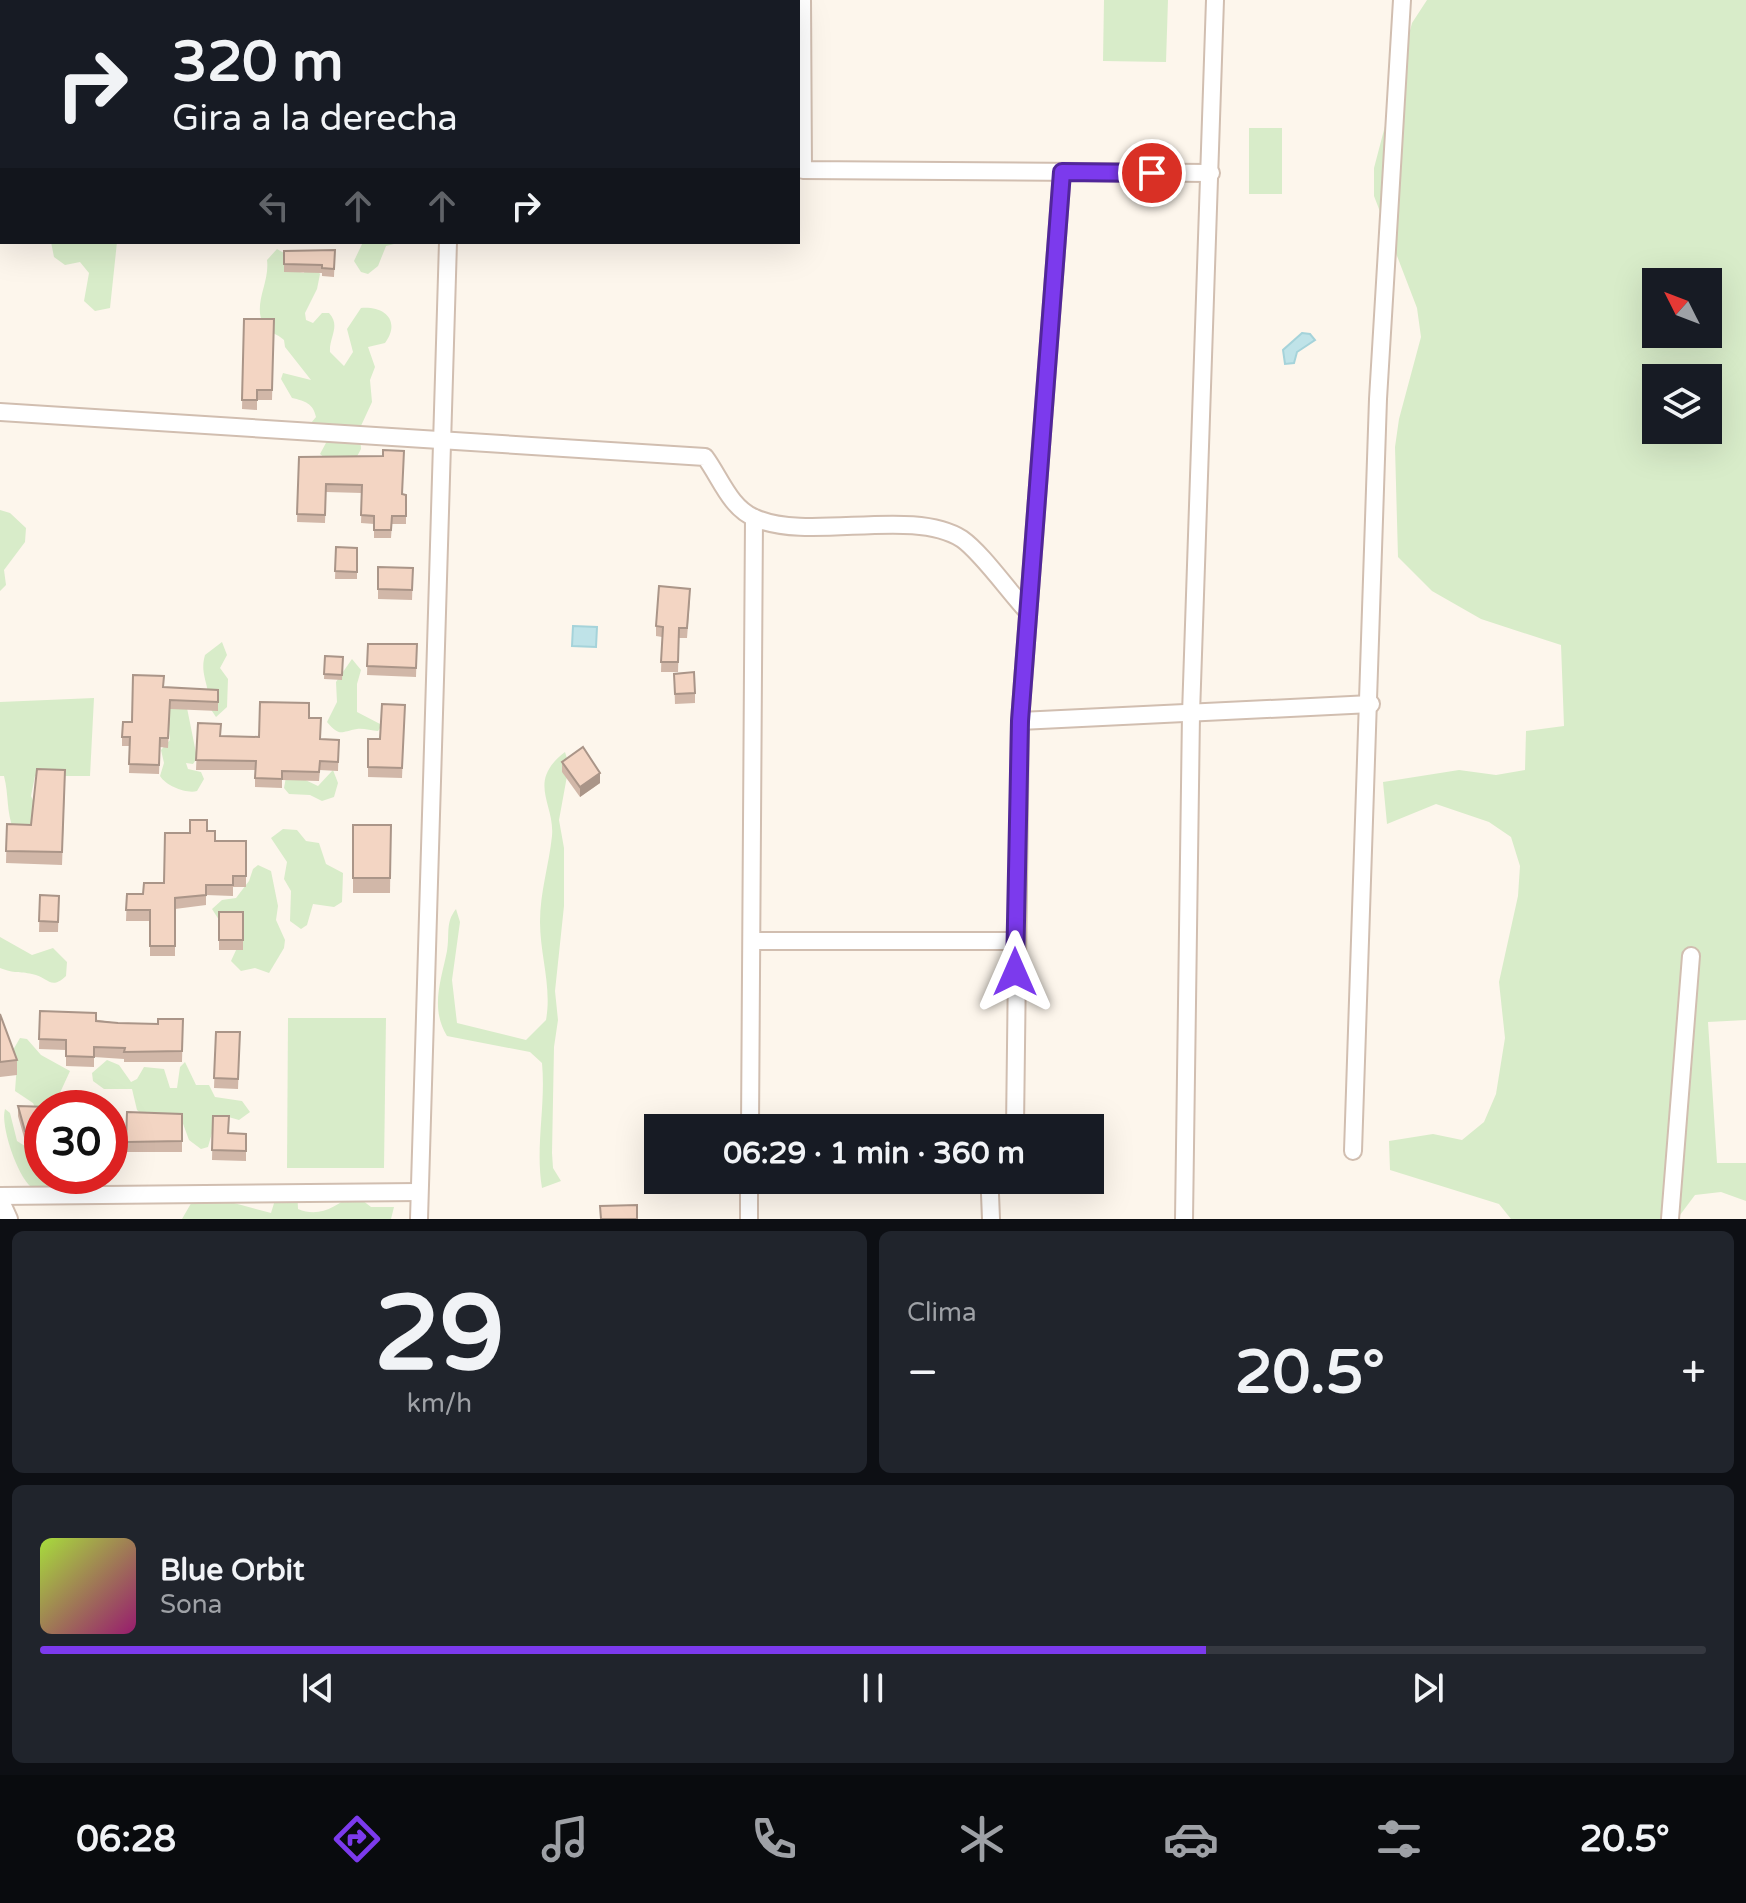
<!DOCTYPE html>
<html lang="es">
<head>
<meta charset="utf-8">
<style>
  :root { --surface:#171b24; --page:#20242c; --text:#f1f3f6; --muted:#9ea1a6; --line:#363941; --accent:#7c3aed }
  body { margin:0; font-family:"Varela Round",sans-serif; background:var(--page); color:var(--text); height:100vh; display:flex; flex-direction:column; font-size:30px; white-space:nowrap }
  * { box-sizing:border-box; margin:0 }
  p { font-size:26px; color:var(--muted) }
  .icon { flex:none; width:44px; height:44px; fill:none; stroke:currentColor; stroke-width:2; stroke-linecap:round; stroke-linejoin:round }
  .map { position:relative; height:1219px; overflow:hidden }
  .details { display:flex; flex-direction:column; gap:12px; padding:12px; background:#0d0f14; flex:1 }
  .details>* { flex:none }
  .top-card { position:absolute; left:0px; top:0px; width:800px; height:244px; box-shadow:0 8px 32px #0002; background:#171b24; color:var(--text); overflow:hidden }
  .needle { width:52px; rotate:312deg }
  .tools { position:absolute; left:1642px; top:268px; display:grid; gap:16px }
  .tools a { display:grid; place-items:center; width:80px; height:80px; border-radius:0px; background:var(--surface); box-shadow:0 8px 32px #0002; font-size:40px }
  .speed { position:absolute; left:24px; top:1090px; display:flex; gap:16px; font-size:40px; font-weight:700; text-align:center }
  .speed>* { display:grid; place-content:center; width:104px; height:104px; border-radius:50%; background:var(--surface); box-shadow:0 8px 32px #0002; line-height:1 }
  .speed .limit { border:12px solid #d22; background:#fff; color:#111 }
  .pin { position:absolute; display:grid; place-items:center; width:68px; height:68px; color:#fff; margin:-34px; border:4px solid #fff; border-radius:50%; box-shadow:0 2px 8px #0007 }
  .me { position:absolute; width:88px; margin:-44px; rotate:0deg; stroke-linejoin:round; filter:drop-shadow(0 0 6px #0008) }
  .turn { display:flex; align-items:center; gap:28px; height:168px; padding:0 40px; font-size:36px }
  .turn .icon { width:104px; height:104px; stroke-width:2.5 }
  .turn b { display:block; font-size:56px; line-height:68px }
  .lanes { display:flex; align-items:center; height:76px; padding:0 40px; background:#0003; justify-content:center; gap:40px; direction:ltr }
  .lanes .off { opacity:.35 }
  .big { font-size:60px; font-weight:800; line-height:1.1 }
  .details .card { flex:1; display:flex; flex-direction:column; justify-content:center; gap:12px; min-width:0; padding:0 28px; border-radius:12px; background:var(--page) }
  .details .dial { align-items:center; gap:0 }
  .dial b { font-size:104px; line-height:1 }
  .song { display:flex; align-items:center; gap:24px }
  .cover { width:96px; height:96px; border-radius:12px; background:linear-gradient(135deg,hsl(80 70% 55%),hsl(320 70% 35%)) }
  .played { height:8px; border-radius:4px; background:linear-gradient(90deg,var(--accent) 70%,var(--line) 70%) }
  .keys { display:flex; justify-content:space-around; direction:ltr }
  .heat { display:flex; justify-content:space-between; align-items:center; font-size:44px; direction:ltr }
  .details .tiles { flex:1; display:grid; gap:12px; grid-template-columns:1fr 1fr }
  .card:last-child { grid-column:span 2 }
  .trip { position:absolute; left:644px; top:1114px; width:460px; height:80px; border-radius:0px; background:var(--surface); box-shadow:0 8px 32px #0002; font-weight:800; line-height:80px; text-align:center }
  .tab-bar { display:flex; height:128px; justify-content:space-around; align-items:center; background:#090b0e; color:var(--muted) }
  .tab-bar .icon { width:56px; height:56px }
  .tab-bar .on { color:var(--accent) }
  .tab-bar b { font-size:36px; color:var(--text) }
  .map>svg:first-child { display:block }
  .green { fill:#d8ecc9; fill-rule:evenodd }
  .water { fill:#bfe3e8; stroke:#a5d3da; stroke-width:2 }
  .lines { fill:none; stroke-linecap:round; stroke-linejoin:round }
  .minor-casing { stroke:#d1beb0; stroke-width:20 }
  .minor { stroke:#fff; stroke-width:16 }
  .wall { fill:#d1b7a8 }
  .shaded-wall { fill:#aa9588 }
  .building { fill:#f3d5c3; stroke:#aa9588; stroke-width:2 }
  .route-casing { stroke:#51269a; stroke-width:20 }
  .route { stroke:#7c3aed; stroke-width:14 }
</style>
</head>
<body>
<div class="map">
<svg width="1746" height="1219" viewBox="0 0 1746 1219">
  <rect width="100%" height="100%" fill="#fdf6ec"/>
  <!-- green -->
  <g class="green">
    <path d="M0,0L91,2H2L0,211Z"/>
    <path d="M1104,0H1168L1166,62L1103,61Z"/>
    <path d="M1427,0H1746V1020L1708,1022L1717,1163H1746V1201L1721,1192L1695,1195L1677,1219H1511L1499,1204L1390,1170L1389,1141L1433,1134L1462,1140L1484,1122L1496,1094L1505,1038L1499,982L1518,896L1520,866L1511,837L1489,822L1436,804L1387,824L1383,782L1459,770L1496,775L1525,770L1526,731L1564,726L1561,645L1481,619L1432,591L1398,557L1395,447L1399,419L1421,337L1417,308L1374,196V168L1412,23ZM1656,282H1708V334H1656ZM1656,378H1708V430H1656Z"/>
    <rect x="1249" y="128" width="33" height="66"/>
    <path d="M51,242H117L110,308L95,311L84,301L89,273L80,262L65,265L54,257Z"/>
    <path d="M363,242H402L386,246L378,266L368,274L361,272L354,261Z"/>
    <path d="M277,249L289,256L291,270L304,273L306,266L313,264L320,274L317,289L305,313L306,320L313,323L322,313H329C341,326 329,337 330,352L344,366L353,352L347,329L361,308C385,306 401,321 385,343L368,347L375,367L370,380L372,402L360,428L361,449L354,462L325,458L320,454L327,441L311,423L316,417C313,403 305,401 292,398L281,379L283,373L311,380L285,347L284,340C278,334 267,332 263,324C253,303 270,282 267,260Z"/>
    <path d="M0,510L10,513L26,528L25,542L4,570L6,585L0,591Z"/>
    <path d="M222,642L227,655L220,668L228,679L227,707L216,717L208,705C211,686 199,675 205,655Z"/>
    <path d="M352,659L361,670L357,684V712L382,725L378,731C372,731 363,728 357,729C340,732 340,737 327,722L337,702L336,682Z"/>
    <path d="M94,698L90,776H35L31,796L37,809L35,823L14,831C6,812 9,795 4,776H0V702Z"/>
    <path d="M167,708H187L197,758L193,764L186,763L188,769L201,772L204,779L197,791C187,794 166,786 160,776L164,763L161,750L170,740Z"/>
    <path d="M565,752L569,765L559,820L564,848V906L555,991L558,1020L554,1047L552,1153L553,1168L561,1181L542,1188C535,1146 546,1106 542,1063L530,1052L447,1036C430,1008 441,981 447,951C450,934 445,923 456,909L460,922L452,980L457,1023L526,1040L546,1020C552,987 540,955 540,922C540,892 549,865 552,836C555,803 526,782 565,752Z"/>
    <path d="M289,760L299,777L318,786L333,770L338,783L334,797L322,801L310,795L289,794L284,788Z"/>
    <path d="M283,829L297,830L306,841L319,843L326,864L343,873L342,902L334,907L313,904L307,925L301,929L290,921L291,891L284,879L287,862L271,838Z"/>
    <path d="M258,865L271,871L278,906L276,920L285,940L284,948L269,973L255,968L241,971L231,961L237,948L212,909L222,900L236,898L249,881L253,869Z"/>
    <path d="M0,937L32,955L53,948L67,962L66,976C50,991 49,977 32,974C19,971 15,974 0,968Z"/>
    <path d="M288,1018H386L384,1168H287Z"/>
    <path d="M20,1038L27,1039L41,1055L70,1071L53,1108H42L38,1114L33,1103L15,1091L17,1064L13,1050Z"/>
    <path d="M107,1060L119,1065L131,1082L137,1079L144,1067L164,1069L170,1088H177L180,1067L185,1062L196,1085H209L215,1097L242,1101L250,1112L239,1120L225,1116L214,1126L208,1147L201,1149L189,1140L182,1121L142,1114L137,1110L132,1089H104L93,1081L92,1073Z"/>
    <path d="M5,1109L10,1113L17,1141L36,1153L42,1147V1176H59L52,1186L31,1187C17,1175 0,1125 5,1109Z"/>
    <path d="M297,1186L298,1209C319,1218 336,1207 353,1193L371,1207H394L391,1219H182L197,1193L271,1213L275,1200Z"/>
  </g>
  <!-- water -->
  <g class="water">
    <path d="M1302,333L1310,334L1315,340L1297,352L1294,363L1285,364L1283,350Z"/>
    <path d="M573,626L597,627L596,647L572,646Z"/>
  </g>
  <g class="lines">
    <defs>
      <g id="minor">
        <path d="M802,0L803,170L1211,173"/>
        <path d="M463,2V0"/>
        <path d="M649,2V0"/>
        <path d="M0,30H2"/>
        <path d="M0,412L705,457C720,477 730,508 755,518C809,542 912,507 962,539C982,553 1009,592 1028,612"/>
        <path d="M1020,721L1371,704"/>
        <path d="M753,941H1015"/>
        <path d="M750,1128L754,518"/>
        <path d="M1015,1128L1020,721L1062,172"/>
        <path d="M1353,1151L1378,399L1402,0"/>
        <path d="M990,1194L991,1219"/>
        <path d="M0,1196L419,1192"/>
        <path d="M0,1199L9,1219"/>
        <path d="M419,1219L448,242"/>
        <path d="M749,1219V1180"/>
        <path d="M1184,1219L1191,714L1215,0"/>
        <path d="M1670,1219L1691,956"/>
      </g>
    </defs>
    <!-- minor casing -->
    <use href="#minor" class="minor-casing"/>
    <!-- minor -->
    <use href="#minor" class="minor"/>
  </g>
  <!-- wall -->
  <g class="wall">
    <rect x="247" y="0" width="25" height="2"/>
    <path d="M335,250L334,277L322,276V273L284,272V264Z"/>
    <path d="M244,319H274L272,400H257V410L242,409Z"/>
    <path d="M299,457L402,494L406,495V524H392L391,538H374V524L361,523L362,493L326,492L325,523L297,522Z"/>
    <path d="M336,547L357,548V579H335Z"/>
    <path d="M378,567L413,568L412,600L378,599Z"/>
    <path d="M690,599L687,638H679L678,672H661L662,637L656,636V626Z"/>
    <path d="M368,644H417L416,677L367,675Z"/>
    <path d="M325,656L343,657L342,680L324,679Z"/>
    <path d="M674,674L695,693V703L675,704Z"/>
    <path d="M164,687L218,690V711L170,709L168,748L160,747L159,774L129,773L130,746H122V737L132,722Z"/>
    <path d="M405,705L402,778L368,777V739H380Z"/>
    <path d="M198,723L221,736L339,740L338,771L320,770L319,781L282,780V788L255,787V770H196Z"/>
    <path d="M562,762L600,783L580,797L562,772Z"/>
    <path d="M65,783L62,865L6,863L7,824L31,825Z"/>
    <path d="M353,825H391L390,893H353Z"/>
    <path d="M207,831L215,841H246V887H233V896L206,895V905L175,909V956H150V921H126L127,894H143L164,883L190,833Z"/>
    <path d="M40,895L59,896L58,932H39Z"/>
    <rect x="219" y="912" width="24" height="38"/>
    <path d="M40,1011L118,1023L158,1024L183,1019L182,1062H124V1059L94,1057V1067L66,1066V1050L39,1049Z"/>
    <path d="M0,1014L17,1060V1075L0,1077Z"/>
    <path d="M216,1032H240L238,1089L214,1088Z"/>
    <path d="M18,1106L42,1108V1141H25L18,1116Z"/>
    <path d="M127,1112L182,1114V1152H126Z"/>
    <path d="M213,1116L229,1133L246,1134V1161L212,1160Z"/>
  </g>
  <!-- shaded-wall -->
  <path class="shaded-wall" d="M600,773V783L580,797V787Z"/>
  <!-- building -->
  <g class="building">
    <rect x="170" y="0" width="51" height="2"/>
    <path d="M335,250L334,269L322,268V265L284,264V251Z"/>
    <path d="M244,319H274L272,390H257V400H242Z"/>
    <path d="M383,450L404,451L402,494L406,495V516H392L391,530H374V516L361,515L362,485L326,484L325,515L297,514L299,457L383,456Z"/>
    <path d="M336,547L357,548V572L335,571Z"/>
    <path d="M378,567L413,568L412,590L378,589Z"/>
    <path d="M659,586L690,589L687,628H679L678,662H661L663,627L656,626Z"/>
    <path d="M368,644H417L416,668L367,666Z"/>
    <path d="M325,656L343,657L342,675L324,674Z"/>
    <path d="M694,672L695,693L675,694L674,674Z"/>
    <path d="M133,675L164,676L163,687L218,690V702L170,700L168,738H160L159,765L129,764L130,737H122L123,722H132Z"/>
    <path d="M260,702L309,703V718H321L320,739L339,740L338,762L320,761L319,772L282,771V779L255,778L256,761L196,760L198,723L221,724L220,736L259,737Z"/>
    <path d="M382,704L405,705L402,768L368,767V739H380Z"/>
    <path d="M583,747L600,773L580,787L562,762Z"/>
    <path d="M37,769L65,770L62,852L6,851L7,824L31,825Z"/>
    <path d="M190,820H207V831H215V841H246V876H233V885H206V895L175,898V946H150V910H126L127,894H143L144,883H164L165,833H190Z"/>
    <path d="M353,825H391L390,878H353Z"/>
    <path d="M40,895L59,896L58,922L39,921Z"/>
    <rect x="219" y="912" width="24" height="28"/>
    <path d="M40,1011L96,1013V1021L118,1023L158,1024V1019H183L182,1051L124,1052L125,1048L94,1047V1057L66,1056V1040L39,1039Z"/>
    <path d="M0,1014L17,1060L0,1062Z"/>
    <path d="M216,1032H240L238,1079L214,1078Z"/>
    <path d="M18,1106L48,1107V1108H42V1131H25Z"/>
    <path d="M127,1112L182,1114V1141L126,1142Z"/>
    <path d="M213,1116H229L228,1133L246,1134V1151L212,1150Z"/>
    <path d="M637,1205V1219H601L600,1206Z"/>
  </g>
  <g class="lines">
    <defs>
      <path id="route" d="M1015,972L1020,721L1062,172L1152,173"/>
    </defs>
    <!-- route casing -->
    <use href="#route" class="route-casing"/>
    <!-- route -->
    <use href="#route" class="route"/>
  </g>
</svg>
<div class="tools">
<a><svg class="needle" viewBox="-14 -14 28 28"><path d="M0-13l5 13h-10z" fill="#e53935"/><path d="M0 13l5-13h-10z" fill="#9ea1a6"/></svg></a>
<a><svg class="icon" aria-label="layers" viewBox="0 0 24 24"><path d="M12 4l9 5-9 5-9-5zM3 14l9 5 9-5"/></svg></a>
</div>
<div class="speed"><div class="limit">30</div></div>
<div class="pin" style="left:1152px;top:173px;background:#d93025"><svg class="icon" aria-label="arrive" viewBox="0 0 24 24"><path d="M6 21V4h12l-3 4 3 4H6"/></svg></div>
<svg class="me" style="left:1015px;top:972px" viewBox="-20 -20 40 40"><path d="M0-17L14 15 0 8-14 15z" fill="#7c3aed" stroke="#fff" stroke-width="4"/></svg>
<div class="trip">06:29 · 1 min · 360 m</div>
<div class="top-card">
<div class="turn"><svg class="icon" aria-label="right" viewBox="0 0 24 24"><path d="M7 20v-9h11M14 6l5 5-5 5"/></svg><div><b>320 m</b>Gira a la derecha</div></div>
<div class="lanes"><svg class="icon off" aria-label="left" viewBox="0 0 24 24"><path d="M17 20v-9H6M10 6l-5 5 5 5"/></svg><svg class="icon off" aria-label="ahead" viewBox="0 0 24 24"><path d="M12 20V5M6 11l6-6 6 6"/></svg><svg class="icon off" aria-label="ahead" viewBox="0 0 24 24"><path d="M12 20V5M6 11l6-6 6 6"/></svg><svg class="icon" aria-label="right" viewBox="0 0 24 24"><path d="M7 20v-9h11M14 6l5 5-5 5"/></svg></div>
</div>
</div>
<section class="details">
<div class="tiles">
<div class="card dial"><b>29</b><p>km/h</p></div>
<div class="card"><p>Clima</p>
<div class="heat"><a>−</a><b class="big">20.5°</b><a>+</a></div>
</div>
<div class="card">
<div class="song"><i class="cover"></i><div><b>Blue Orbit</b><p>Sona</p></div></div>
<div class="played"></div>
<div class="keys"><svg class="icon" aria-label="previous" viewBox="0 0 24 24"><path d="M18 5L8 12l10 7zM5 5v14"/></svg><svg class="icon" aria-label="pause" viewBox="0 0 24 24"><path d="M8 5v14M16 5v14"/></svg><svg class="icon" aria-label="next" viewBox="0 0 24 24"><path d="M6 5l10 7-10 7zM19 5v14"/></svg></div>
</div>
</div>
</section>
<nav class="tab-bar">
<b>06:28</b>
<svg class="icon on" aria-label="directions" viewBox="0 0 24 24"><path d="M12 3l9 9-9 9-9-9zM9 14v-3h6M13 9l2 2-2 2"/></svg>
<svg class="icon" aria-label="music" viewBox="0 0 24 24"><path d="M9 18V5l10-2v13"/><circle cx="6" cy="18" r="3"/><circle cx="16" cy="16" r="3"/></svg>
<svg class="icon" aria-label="phone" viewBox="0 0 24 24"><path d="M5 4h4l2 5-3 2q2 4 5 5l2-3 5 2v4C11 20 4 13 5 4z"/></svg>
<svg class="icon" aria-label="climate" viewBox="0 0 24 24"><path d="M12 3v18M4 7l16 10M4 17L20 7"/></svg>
<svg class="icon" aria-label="car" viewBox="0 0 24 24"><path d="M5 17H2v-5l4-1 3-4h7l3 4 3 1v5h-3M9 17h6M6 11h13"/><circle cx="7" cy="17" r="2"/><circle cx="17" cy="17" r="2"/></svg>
<svg class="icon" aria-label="filters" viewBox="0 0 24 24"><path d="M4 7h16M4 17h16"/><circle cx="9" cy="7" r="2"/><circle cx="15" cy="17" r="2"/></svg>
<b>20.5°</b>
</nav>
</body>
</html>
